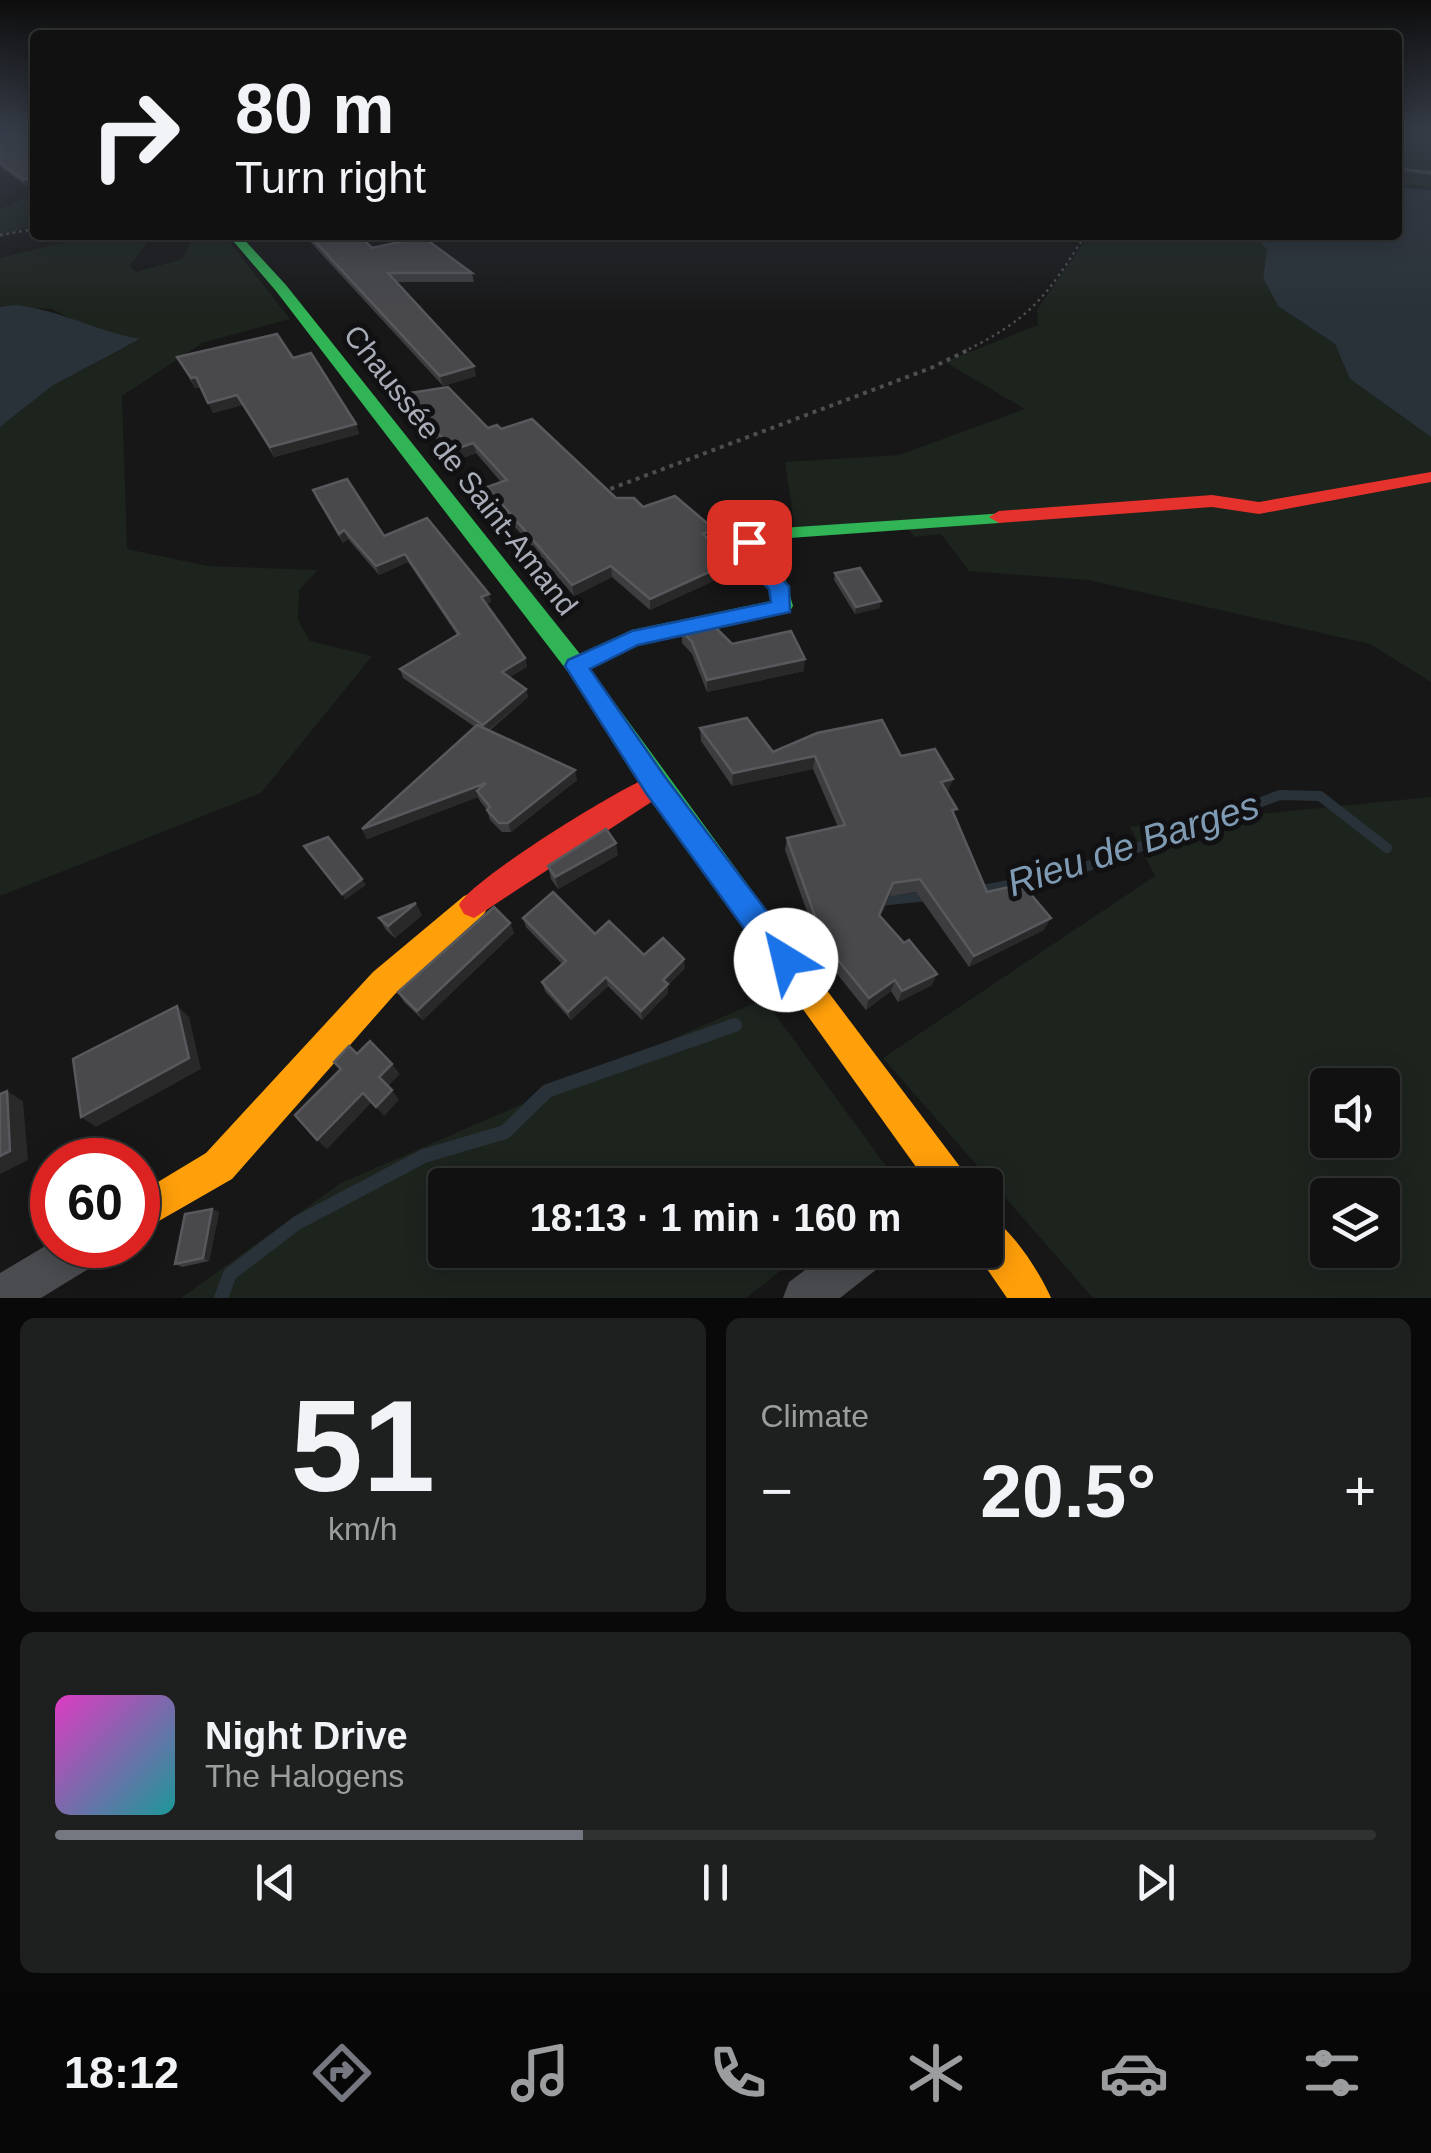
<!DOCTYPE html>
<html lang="en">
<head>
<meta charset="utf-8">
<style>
  :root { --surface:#111; --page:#1e1f1f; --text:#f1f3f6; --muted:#9c9d9f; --line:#303131; --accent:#757880 }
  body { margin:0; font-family:Arial,sans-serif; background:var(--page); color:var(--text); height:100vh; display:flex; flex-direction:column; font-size:38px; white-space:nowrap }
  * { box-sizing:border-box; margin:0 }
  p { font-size:32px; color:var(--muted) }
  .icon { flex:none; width:55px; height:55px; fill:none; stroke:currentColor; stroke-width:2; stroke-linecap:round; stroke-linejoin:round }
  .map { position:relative; height:1298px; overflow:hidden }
  .side { display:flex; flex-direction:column; gap:20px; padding:20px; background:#090909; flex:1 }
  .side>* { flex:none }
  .guide { position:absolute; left:30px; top:30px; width:1372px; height:210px; border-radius:10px; box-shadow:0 5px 25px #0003,0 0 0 2px var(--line); background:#111; color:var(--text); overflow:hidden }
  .buttons { position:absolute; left:1310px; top:1068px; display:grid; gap:20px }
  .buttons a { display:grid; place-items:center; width:90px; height:90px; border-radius:10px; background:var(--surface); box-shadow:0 5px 25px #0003,0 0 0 2px var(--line); font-size:50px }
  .speed { position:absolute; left:30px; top:1138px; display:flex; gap:20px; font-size:50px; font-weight:700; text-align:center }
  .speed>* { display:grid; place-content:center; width:130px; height:130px; border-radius:50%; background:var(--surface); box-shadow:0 5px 25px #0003,0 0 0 2px var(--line); line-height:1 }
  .speed .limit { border:15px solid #d22; background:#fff; color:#111 }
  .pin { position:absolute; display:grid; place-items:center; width:85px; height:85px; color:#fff; margin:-42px; border-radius:20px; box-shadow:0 5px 15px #0006 }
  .me { position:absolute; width:110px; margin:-55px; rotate:324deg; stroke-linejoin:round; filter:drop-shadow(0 0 8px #0008) }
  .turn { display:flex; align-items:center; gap:35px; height:210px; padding:0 40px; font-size:45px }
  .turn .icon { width:130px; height:130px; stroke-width:2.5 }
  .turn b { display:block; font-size:70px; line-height:85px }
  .big { font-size:75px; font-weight:700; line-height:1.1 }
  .side .card { flex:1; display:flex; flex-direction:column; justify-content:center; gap:15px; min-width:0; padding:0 35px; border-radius:15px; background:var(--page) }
  .side .dial { align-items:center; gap:0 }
  .dial b { font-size:130px; line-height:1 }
  .song { display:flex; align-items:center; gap:30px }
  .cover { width:120px; height:120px; border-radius:15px; background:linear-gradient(135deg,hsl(310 70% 55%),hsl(180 70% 35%)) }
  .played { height:10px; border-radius:5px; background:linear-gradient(90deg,var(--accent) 40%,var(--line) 40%) }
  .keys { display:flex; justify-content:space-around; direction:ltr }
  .heat { display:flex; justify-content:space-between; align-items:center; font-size:55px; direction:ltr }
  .side .tiles { flex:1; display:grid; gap:20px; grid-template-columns:1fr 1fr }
  .card:last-child { grid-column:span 2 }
  .trip { position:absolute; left:428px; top:1168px; width:575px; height:100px; border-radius:10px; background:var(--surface); box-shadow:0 5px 25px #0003,0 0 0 2px var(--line); font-weight:700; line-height:100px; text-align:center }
  .menu { display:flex; height:160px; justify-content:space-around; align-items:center; background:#070707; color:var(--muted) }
  .menu .icon { width:70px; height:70px }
  .menu .selected { color:var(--accent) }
  .menu b { font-size:45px; color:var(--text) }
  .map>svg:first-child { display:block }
  .green { fill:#1d241e; fill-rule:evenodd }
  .water { fill:#2a3239 }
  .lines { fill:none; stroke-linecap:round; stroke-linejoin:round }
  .stream-far1 { stroke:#2a3239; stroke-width:10 }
  .stream { stroke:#2a3239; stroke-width:14 }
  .path-far1 { stroke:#4d4e52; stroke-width:2.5; stroke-dasharray:2.5 4; stroke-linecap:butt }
  .path { stroke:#4d4e52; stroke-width:4; stroke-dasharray:4 5; stroke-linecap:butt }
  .lane { fill:#4b4c50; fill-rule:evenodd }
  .street { fill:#4b4c50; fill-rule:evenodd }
  .fast { fill:#30b455; fill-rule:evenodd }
  .slow { fill:#ff9f0a; fill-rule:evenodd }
  .jam { fill:#e5322d; fill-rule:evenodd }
  .wall { fill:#3d3d3f }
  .shaded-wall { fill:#29292a }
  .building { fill:#49494c; stroke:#58595d; stroke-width:2.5 }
  .route { fill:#1a73e8; stroke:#114b97; stroke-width:2.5 }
  .labels { text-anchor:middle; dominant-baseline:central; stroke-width:10; stroke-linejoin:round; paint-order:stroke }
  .street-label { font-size:30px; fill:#a8adb8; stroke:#111113 }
  .near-water-label { font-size:38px; font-style:italic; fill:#7f9bb3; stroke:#111113 }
</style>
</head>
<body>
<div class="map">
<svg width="1431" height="1298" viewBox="0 0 1431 1298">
  <rect width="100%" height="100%" fill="#171717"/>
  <!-- green -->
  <g class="green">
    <path d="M1398,132L1431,134V187L1398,184Z"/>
    <path d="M31,196L35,197V224L0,238V209Z"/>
    <path d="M92,235H144L149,241L129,266L136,272L182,259L193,236L224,235L290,319L202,343L122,396L127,549L208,566L318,570L299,590L298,620L310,641L372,656L261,793L0,896V427L52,386L139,340L88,327L52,309L0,307V258Z"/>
    <path d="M1089,235H1255L1267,250L1263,278L1278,306L1335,344L1350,379L1431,437V682L1370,644L1088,580L969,571L941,534L915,537L902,522L795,529L785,462L899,455L1025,409L945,362L1038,325L1037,310Z"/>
    <path d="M1431,797V1298H1093L883,1058L1155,876L1130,827ZM1328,1085H1382V1140H1328ZM1328,1195H1382V1250H1328Z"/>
    <path d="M764,999L896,1180L889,1185H445V1250H807L746,1298H181L341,1183Z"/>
  </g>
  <!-- water -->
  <g class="water">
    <path d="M1398,187L1431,190V437L1350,379L1335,344L1278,306L1263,278L1267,250L1255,235H1398Z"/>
    <path d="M14,305C59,309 95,331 140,339L52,386L0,427V307Z"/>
  </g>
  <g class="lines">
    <!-- stream-far1 -->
    <g class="stream-far1">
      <path d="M978,891L1069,873L1280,795L1320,796L1387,848"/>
      <path d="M879,901L928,896"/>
    </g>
    <!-- stream -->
    <path class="stream" d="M221,1298L230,1274L297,1223L424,1156L505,1132L547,1091L735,1025"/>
    <!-- path-far1 -->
    <g class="path-far1">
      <path d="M0,235L35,229"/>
      <path d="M963,352C1030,319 1046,298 1085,235"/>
    </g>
    <!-- path -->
    <path class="path" d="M602,492L931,368L968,350"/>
    <!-- lane -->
    <path class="lane" d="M1403,168L1431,171V175L1405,171Z"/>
    <!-- street -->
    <g class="street">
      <path d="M52,1242L109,1245L103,1260L41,1298H0V1273Z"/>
      <path d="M832,1250H888L882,1265L840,1298H783L789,1282Z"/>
    </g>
    <!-- fast -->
    <path class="fast" d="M228,235H240L286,285L580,654L632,630L771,601L769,588L741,562L739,542L766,529L1006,513L1009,517L999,523L776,539L759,545L761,560L786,581L793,606L790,611L638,644L590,669L764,907L769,917L764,927L754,931L744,927L568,672L276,291Z"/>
    <!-- slow -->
    <g class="slow">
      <path d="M474,892L484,896L489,905L484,914L395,994L232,1179L138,1233V1194L206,1153L373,972L464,896Z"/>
      <path d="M754,903L764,907L964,1172L969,1185H929L744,927L739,917L744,907Z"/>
      <path d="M985,1214C1009,1224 1041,1274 1051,1298H1007L974,1250H985Z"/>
    </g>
    <!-- jam -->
    <g class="jam">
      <path d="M1431,472V482L1259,514L1212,507L999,523L989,517L999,511L1212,495L1259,502Z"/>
      <path d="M656,774L665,777L669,785L665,793L474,918L464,914L459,905C471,879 624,785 656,774Z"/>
    </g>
  </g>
  <!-- wall -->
  <g class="wall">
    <path d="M0,132L26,186L0,166Z"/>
    <path d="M304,235H359L372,248L472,273L474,282H396L476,376L443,386Z"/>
    <path d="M177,357L293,358L356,424L359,434L274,457L242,405L213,413L201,387L195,388Z"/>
    <path d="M404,394L488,428L501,429L616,498L643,507L714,540L711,542L731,573L650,610L612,577L574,596L490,498L487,487L501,482L476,453L455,461L407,404Z"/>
    <path d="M313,490L384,536L489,594L491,602L486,604L525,658L527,667L509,677L526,689L528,697L489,731L577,780L511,832H502L490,820L487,810L480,801L478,797L367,839L362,829L475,727L403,678L400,669L457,635L408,562L379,575L348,539L343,543L316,498Z"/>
    <path d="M835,573L881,601L879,608L855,614L834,580Z"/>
    <path d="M682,631L732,644L804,671L707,692L692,654L682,643Z"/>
    <path d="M700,728L773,752L901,756L953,779L947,792L954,815L987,892L1044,930L969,967L916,892L890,896L880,916L932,985L898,1002L891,991L866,1010L805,934L807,922L810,920L785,850L787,838L838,827L813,769L732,786L701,741Z"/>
    <path d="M618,855L558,889L551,879L548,866Z"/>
    <path d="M422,915L395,938L386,930L379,918Z"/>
    <path d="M523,918L644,955L685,968L668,985V993L642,1020L608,986L571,1020L545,991L542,982L562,964L526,927Z"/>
    <path d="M510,923L514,933L423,1020L404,1002L398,992Z"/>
    <path d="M212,1209L219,1212L209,1261L182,1267L175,1264Z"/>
  </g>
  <!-- shaded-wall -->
  <g class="shaded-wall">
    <path d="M35,177V183L26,186L24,180Z"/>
    <path d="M474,366L476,376L443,386L440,376Z"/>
    <path d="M196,377L201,387L195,388L191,378Z"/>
    <path d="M237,395L242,405L213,413L208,403Z"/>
    <path d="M356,424L359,434L274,457L270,447Z"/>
    <path d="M473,443L476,453L455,461L453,450Z"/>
    <path d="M714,529V540L703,545V534Z"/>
    <path d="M344,530L348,539L343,543L339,534Z"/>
    <path d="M405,554L408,562L379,575L376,566Z"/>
    <path d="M731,562V573L650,610V599Z"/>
    <path d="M611,566L612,577L574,596L572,585Z"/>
    <path d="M489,594L491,602L483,606L481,597Z"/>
    <path d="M881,601L879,608L855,614L856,607Z"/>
    <path d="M525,658L527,667L504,681L502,672Z"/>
    <path d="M805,659L804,671L707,692V680Z"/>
    <path d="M526,689L528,697L485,733L483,725Z"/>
    <path d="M815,756L813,769L732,786L733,773Z"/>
    <path d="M575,770L577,780L511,832L508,823Z"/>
    <path d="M953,779L948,792L937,795L941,782Z"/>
    <path d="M486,783L477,791L478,797L367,839L362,829Z"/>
    <path d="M616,843L618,855L558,889L555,877Z"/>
    <path d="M362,879L366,885L345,900L342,894Z"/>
    <path d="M893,883L890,896L875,927L879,915Z"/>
    <path d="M416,903L422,915L395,938L388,926Z"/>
    <path d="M1051,918L1044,930L969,967L974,956Z"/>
    <path d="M510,923L514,933L423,1020L417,1011Z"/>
    <path d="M684,959L685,968L668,985V993L642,1020L641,1011L663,980Z"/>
    <path d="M937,974L932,985L898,1002L902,991Z"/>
    <path d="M606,977L608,986L571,1020L568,1012Z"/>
    <path d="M895,980L891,991L866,1010L869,998Z"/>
    <path d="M177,1006L189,1017L201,1069L96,1127L81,1117Z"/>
    <path d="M392,1064L400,1074L387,1087L379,1077Z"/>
    <path d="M392,1090L399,1100L384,1116L376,1107Z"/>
    <path d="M7,1091L23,1101L28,1160L0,1174V1156Z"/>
    <path d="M363,1093L371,1103L327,1149L317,1140Z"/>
    <path d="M212,1209L219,1212L209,1261L203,1258Z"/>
  </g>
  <!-- building -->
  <g class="building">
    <path d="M0,132H35V177L24,180L0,163Z"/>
    <path d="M309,235H359L372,248L423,237L472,273H388L474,366L440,376Z"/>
    <path d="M277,334L293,358L311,353L356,424L270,447L237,395L208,403L196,377L191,378L177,357Z"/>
    <path d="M448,387L488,428L497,425L501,429L532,419L616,498H634L643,507L675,496L714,529L703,534L731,562L650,599L611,566L572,585L487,487L507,480L473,443L453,450L404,394Z"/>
    <path d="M347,479L384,536L427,518L489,594L481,597L525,658L502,672L526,689L483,725L400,669L459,634L405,554L376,566L344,530L339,534L313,490Z"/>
    <path d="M860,568L881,601L856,607L835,573Z"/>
    <path d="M712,624L732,644L791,631L805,659L707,680L692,642L682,631Z"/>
    <path d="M747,718L773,752L817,733L882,720L901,756L935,749L953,779L941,782L957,809L952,810L987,892L1022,884L1051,918L974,956L920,879L893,883L879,915L904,943L909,940L937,974L902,991L895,980L869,998L807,922L815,916L787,838L845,825L815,756L733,773L700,728Z"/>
    <path d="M477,725L575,770L508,823H499L487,810L490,807L477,791L486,783L362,829Z"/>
    <path d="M606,829L616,843L555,877L548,866Z"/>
    <path d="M328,837L362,879L342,894L304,846Z"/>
    <path d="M553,892L595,934L609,921L644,955L663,938L684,959L663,980L668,984L641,1011L606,977L568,1012L542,982L566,961L523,918Z"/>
    <path d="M416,903L388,926L379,918Z"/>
    <path d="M494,907L510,923L417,1011L398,992Z"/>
    <path d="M177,1006L189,1058L81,1117L73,1059Z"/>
    <path d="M370,1041L392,1064L379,1077L392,1090L376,1107L363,1093L317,1140L295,1115L341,1069L334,1062L349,1046L357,1054Z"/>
    <path d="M7,1091L10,1151L0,1156V1094Z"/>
    <path d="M212,1209L203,1258L175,1264L185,1214Z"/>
  </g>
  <!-- sky -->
  <linearGradient id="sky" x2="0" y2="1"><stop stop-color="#0d0d0d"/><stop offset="0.42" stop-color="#363c47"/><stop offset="1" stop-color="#363c47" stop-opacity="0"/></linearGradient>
  <rect width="1431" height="314" fill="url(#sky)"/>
  <!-- route -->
  <path class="route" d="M749,536L759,542L761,560L789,586L790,612L638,645L590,669L665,777L796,950L801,960L796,971L786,975L775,971L646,793L565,666L568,660L632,631L771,602L769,589L741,562L739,542Z"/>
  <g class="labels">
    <!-- street labels -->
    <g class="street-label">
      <text transform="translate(461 470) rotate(52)">Chaussée de Saint-Amand</text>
    </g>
    <!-- near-water labels -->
    <g class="near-water-label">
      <text transform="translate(1133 844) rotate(-18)">Rieu de Barges</text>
    </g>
  </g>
</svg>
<div class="buttons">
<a><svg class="icon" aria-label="sound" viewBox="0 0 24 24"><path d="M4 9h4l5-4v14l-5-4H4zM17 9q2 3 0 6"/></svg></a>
<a><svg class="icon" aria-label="layers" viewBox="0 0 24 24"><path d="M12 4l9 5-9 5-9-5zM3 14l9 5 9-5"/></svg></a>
</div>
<div class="speed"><div class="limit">60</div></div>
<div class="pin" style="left:749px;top:542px;background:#d93025"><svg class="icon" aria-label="arrive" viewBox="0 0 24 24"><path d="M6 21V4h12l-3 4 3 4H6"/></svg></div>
<svg class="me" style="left:786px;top:960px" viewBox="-20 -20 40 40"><circle r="19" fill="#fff"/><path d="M0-13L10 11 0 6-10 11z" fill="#1a73e8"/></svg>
<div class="trip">18:13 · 1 min · 160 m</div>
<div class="guide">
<div class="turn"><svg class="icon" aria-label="right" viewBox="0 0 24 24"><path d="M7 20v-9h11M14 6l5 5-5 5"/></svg><div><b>80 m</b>Turn right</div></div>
</div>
</div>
<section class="side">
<div class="tiles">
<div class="card dial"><b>51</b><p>km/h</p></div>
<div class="card"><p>Climate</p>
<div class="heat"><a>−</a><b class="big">20.5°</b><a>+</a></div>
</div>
<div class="card">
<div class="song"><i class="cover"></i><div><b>Night Drive</b><p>The Halogens</p></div></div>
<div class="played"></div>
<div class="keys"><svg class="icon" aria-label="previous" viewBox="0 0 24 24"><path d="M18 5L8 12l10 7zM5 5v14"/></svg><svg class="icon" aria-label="pause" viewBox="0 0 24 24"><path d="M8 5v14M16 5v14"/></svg><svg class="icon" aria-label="next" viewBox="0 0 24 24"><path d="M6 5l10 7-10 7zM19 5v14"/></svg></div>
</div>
</div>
</section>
<nav class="menu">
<b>18:12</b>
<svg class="icon selected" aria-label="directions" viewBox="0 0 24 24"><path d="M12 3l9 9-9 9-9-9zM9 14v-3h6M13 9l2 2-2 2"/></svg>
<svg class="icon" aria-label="music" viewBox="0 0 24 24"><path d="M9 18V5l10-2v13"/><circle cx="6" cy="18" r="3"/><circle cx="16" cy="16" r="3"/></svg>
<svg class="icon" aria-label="phone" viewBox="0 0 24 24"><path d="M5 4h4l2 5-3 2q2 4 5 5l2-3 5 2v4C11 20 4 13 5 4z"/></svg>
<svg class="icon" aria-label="climate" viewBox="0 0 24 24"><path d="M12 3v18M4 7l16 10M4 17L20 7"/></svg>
<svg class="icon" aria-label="car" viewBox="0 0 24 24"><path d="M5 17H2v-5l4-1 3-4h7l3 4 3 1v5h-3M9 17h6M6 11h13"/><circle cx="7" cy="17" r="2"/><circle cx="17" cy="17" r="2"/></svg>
<svg class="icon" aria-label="filters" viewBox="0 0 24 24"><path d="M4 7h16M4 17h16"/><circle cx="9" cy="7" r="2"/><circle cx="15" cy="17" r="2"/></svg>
</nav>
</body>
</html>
